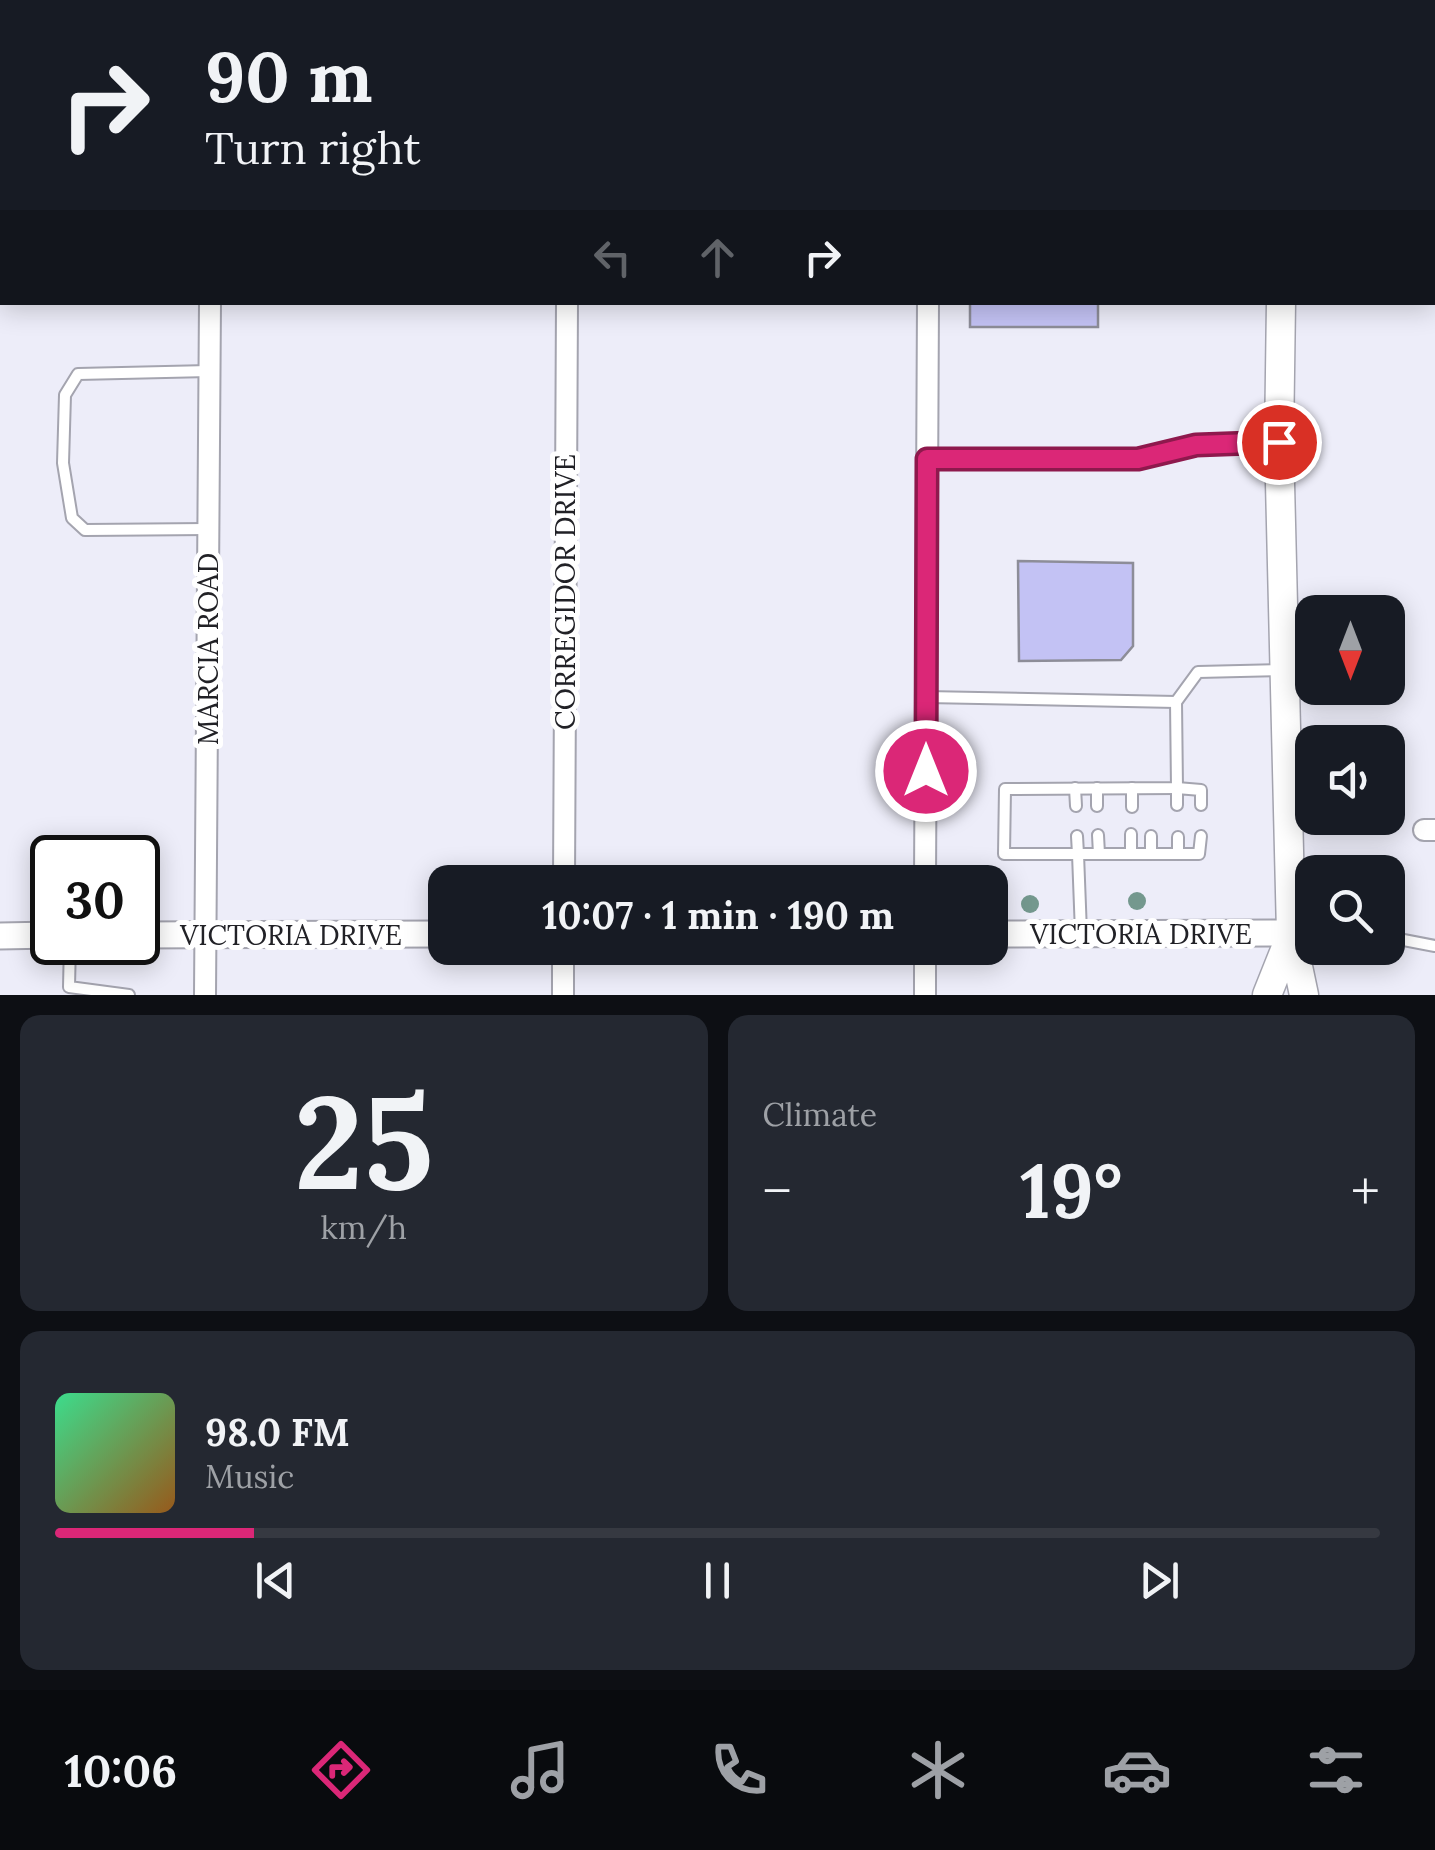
<!DOCTYPE html>
<html lang="en">
<head>
<meta charset="utf-8">
<style>
  :root { --surface:#171b24; --page:#242831; --text:#f1f3f6; --muted:#9ea1a6; --line:#363941; --accent:#db2777 }
  body { margin:0; font-family:Lora,serif; background:var(--page); color:var(--text); height:100vh; display:flex; flex-direction:column; font-size:38px; white-space:nowrap }
  * { box-sizing:border-box; margin:0 }
  p { font-size:32px; color:var(--muted) }
  .icon { flex:none; width:55px; height:55px; fill:none; stroke:currentColor; stroke-width:2; stroke-linecap:round; stroke-linejoin:round }
  .map { position:relative; height:995px; overflow:hidden }
  .panel { display:flex; flex-direction:column; gap:20px; padding:20px; background:#0d0f14; flex:1 }
  .panel>* { flex:none }
  .hud { position:absolute; left:0px; top:0px; width:1435px; height:305px; box-shadow:0 5px 25px #0003; background:#171b24; color:var(--text); overflow:hidden }
  .needle { width:65px; rotate:180deg }
  .buttons { position:absolute; left:1295px; top:595px; display:grid; gap:20px }
  .buttons a { display:grid; place-items:center; width:110px; height:110px; border-radius:20px; background:var(--surface); box-shadow:0 5px 25px #0003; font-size:50px }
  .speed { position:absolute; left:30px; top:835px; display:flex; gap:20px; font-size:50px; font-weight:700; text-align:center }
  .speed>* { display:grid; place-content:center; width:130px; height:130px; border-radius:50%; background:var(--surface); box-shadow:0 5px 25px #0003; line-height:1 }
  .speed .limit { border:5px solid #111; border-radius:15px; background:#fff; color:#111 }
  .pin { position:absolute; display:grid; place-items:center; width:85px; height:85px; color:#fff; margin:-42px; border:5px solid #fff; border-radius:50%; box-shadow:0 2px 10px #0007 }
  .me { position:absolute; width:110px; margin:-55px; rotate:0deg; stroke-linejoin:round; filter:drop-shadow(0 0 8px #0008) }
  .turn { display:flex; align-items:center; gap:35px; height:210px; padding:0 40px; font-size:45px }
  .turn .icon { width:130px; height:130px; stroke-width:2.5 }
  .turn b { display:block; font-size:70px; line-height:85px }
  .lanes { display:flex; align-items:center; height:95px; padding:0 40px; background:#0003; justify-content:center; gap:50px; direction:ltr }
  .lanes .off { opacity:.35 }
  .big { font-size:75px; font-weight:700; line-height:1.1 }
  .panel .card { flex:1; display:flex; flex-direction:column; justify-content:center; gap:15px; min-width:0; padding:0 35px; border-radius:20px; background:var(--page) }
  .panel .dial { align-items:center; gap:0 }
  .dial b { font-size:130px; line-height:1 }
  .song { display:flex; align-items:center; gap:30px }
  .cover { width:120px; height:120px; border-radius:15px; background:linear-gradient(135deg,hsl(150 70% 55%),hsl(30 70% 35%)) }
  .played { height:10px; border-radius:5px; background:linear-gradient(90deg,var(--accent) 15%,var(--line) 15%) }
  .keys { display:flex; justify-content:space-around; direction:ltr }
  .heat { display:flex; justify-content:space-between; align-items:center; font-size:55px; direction:ltr }
  .panel .tiles { flex:1; display:grid; gap:20px; grid-template-columns:1fr 1fr }
  .card:last-child { grid-column:span 2 }
  .trip { position:absolute; left:428px; top:865px; width:580px; height:100px; border-radius:20px; background:var(--surface); box-shadow:0 5px 25px #0003; font-weight:700; line-height:100px; text-align:center }
  .menu { display:flex; height:160px; justify-content:space-around; align-items:center; background:#090b0e; color:var(--muted) }
  .menu .icon { width:70px; height:70px }
  .menu .selected { color:var(--accent) }
  .menu b { font-size:45px; color:var(--text) }
  .map>svg:first-child { display:block }
  .building { fill:#c3c2f4; stroke:#8d8d98; stroke-width:2.5 }
  .lines { fill:none; stroke-linecap:round; stroke-linejoin:round }
  .service-casing { stroke:#a4a4af; stroke-width:14 }
  .minor-casing { stroke:#a4a4af; stroke-width:24 }
  .tertiary-casing { stroke:#a4a4af; stroke-width:29 }
  .secondary-casing { stroke:#a4a4af; stroke-width:31 }
  .service { stroke:#fff; stroke-width:10 }
  .minor { stroke:#fff; stroke-width:20 }
  .tertiary { stroke:#fff; stroke-width:25 }
  .secondary { stroke:#fff; stroke-width:28 }
  .tree { fill:#74988e }
  .route-casing { stroke:#8e194d; stroke-width:25 }
  .route { stroke:#db2777; stroke-width:18 }
  .labels { text-anchor:middle; dominant-baseline:central; stroke-width:10; stroke-linejoin:round; paint-order:stroke }
  .street-label { font-size:28px; fill:#212126; stroke:#fff }
</style>
</head>
<body>
<div class="map">
<svg width="1435" height="995" viewBox="0 0 1435 995">
  <rect width="100%" height="100%" fill="#ededf9"/>
  <!-- building -->
  <g class="building">
    <rect x="970" y="302" width="128" height="25"/>
    <path d="M1018,561L1133,563V646L1121,660L1019,661Z"/>
  </g>
  <g class="lines">
    <defs>
      <g id="service">
        <path d="M927,459H1138L1196,445L1278,442"/>
        <path d="M208,529L85,530L72,518L63,463L65,395L78,374L209,371"/>
        <path d="M926,697L1176,702L1198,672L1285,670"/>
        <path d="M1075,788L1076,806"/>
        <path d="M1097,788V806"/>
        <path d="M1177,805V788L1201,790V805"/>
        <path d="M1132,807V788"/>
        <path d="M1098,835L1099,854"/>
        <path d="M1077,836L1078,854H1199L1201,836"/>
        <path d="M1151,836V854"/>
        <path d="M1178,837V854"/>
        <path d="M1131,854V834"/>
        <path d="M1081,933L1078,854H1004L1005,789L1177,788L1176,702"/>
        <path d="M1388,937L1435,946"/>
        <path d="M70,942L69,987L129,995"/>
      </g>
      <g id="minor">
        <path d="M212,2V0"/>
        <path d="M569,2V0"/>
        <path d="M929,2V0"/>
        <path d="M1424,830H1435"/>
        <path d="M564,882L567,302"/>
        <path d="M925,882L928,302"/>
        <path d="M205,995L210,302"/>
        <path d="M563,995V948"/>
        <path d="M925,995V948"/>
      </g>
      <g id="tertiary">
        <path d="M990,934L1291,933"/>
        <path d="M138,935L445,934"/>
        <path d="M0,936L52,935"/>
      </g>
      <g id="secondary">
        <path d="M1285,2V0"/>
        <path d="M1281,302L1279,442L1291,933L1304,995"/>
        <path d="M1267,995L1291,935"/>
      </g>
    </defs>
    <!-- service casing -->
    <use href="#service" class="service-casing"/>
    <!-- minor casing -->
    <use href="#minor" class="minor-casing"/>
    <!-- tertiary casing -->
    <use href="#tertiary" class="tertiary-casing"/>
    <!-- secondary casing -->
    <use href="#secondary" class="secondary-casing"/>
    <!-- service -->
    <use href="#service" class="service"/>
    <!-- minor -->
    <use href="#minor" class="minor"/>
    <!-- tertiary -->
    <use href="#tertiary" class="tertiary"/>
    <!-- secondary -->
    <use href="#secondary" class="secondary"/>
  </g>
  <!-- trees -->
  <g class="tree">
    <circle cx="1137" cy="901" r="9"/>
    <circle cx="1030" cy="904" r="9"/>
  </g>
  <g class="lines">
    <defs>
      <path id="route" d="M926,771L927,459H1138L1196,445L1279,442"/>
    </defs>
    <!-- route casing -->
    <use href="#route" class="route-casing"/>
    <!-- route -->
    <use href="#route" class="route"/>
  </g>
  <g class="labels">
    <!-- street labels -->
    <g class="street-label">
      <text transform="translate(565 592) rotate(-90)">CORREGIDOR DRIVE</text>
      <text transform="translate(208 649) rotate(-90)">MARCIA ROAD</text>
      <text x="1141" y="934">VICTORIA DRIVE</text>
      <text x="291" y="935">VICTORIA DRIVE</text>
    </g>
  </g>
</svg>
<div class="buttons">
<a><svg class="needle" viewBox="-14 -14 28 28"><path d="M0-13l5 13h-10z" fill="#e53935"/><path d="M0 13l5-13h-10z" fill="#9ea1a6"/></svg></a>
<a><svg class="icon" aria-label="sound" viewBox="0 0 24 24"><path d="M4 9h4l5-4v14l-5-4H4zM17 9q2 3 0 6"/></svg></a>
<a><svg class="icon" aria-label="search" viewBox="0 0 24 24"><circle cx="10" cy="10" r="6"/><path d="M15 15l6 6"/></svg></a>
</div>
<div class="speed"><div class="limit">30</div></div>
<div class="pin" style="left:1279px;top:442px;background:#d93025"><svg class="icon" aria-label="arrive" viewBox="0 0 24 24"><path d="M6 21V4h12l-3 4 3 4H6"/></svg></div>
<svg class="me" style="left:926px;top:771px" viewBox="-20 -20 40 40"><circle r="17" fill="#db2777" stroke="#fff" stroke-width="3"/><path d="M0-11L8 9 0 5-8 9z" fill="#fff"/></svg>
<div class="trip">10:07 · 1 min · 190 m</div>
<div class="hud">
<div class="turn"><svg class="icon" aria-label="right" viewBox="0 0 24 24"><path d="M7 20v-9h11M14 6l5 5-5 5"/></svg><div><b>90 m</b>Turn right</div></div>
<div class="lanes"><svg class="icon off" aria-label="left" viewBox="0 0 24 24"><path d="M17 20v-9H6M10 6l-5 5 5 5"/></svg><svg class="icon off" aria-label="ahead" viewBox="0 0 24 24"><path d="M12 20V5M6 11l6-6 6 6"/></svg><svg class="icon" aria-label="right" viewBox="0 0 24 24"><path d="M7 20v-9h11M14 6l5 5-5 5"/></svg></div>
</div>
</div>
<section class="panel">
<div class="tiles">
<div class="card dial"><b>25</b><p>km/h</p></div>
<div class="card"><p>Climate</p>
<div class="heat"><a>−</a><b class="big">19°</b><a>+</a></div>
</div>
<div class="card">
<div class="song"><i class="cover"></i><div><b>98.0 FM</b><p>Music</p></div></div>
<div class="played"></div>
<div class="keys"><svg class="icon" aria-label="previous" viewBox="0 0 24 24"><path d="M18 5L8 12l10 7zM5 5v14"/></svg><svg class="icon" aria-label="pause" viewBox="0 0 24 24"><path d="M8 5v14M16 5v14"/></svg><svg class="icon" aria-label="next" viewBox="0 0 24 24"><path d="M6 5l10 7-10 7zM19 5v14"/></svg></div>
</div>
</div>
</section>
<nav class="menu">
<b>10:06</b>
<svg class="icon selected" aria-label="directions" viewBox="0 0 24 24"><path d="M12 3l9 9-9 9-9-9zM9 14v-3h6M13 9l2 2-2 2"/></svg>
<svg class="icon" aria-label="music" viewBox="0 0 24 24"><path d="M9 18V5l10-2v13"/><circle cx="6" cy="18" r="3"/><circle cx="16" cy="16" r="3"/></svg>
<svg class="icon" aria-label="phone" viewBox="0 0 24 24"><path d="M5 4h4l2 5-3 2q2 4 5 5l2-3 5 2v4C11 20 4 13 5 4z"/></svg>
<svg class="icon" aria-label="climate" viewBox="0 0 24 24"><path d="M12 3v18M4 7l16 10M4 17L20 7"/></svg>
<svg class="icon" aria-label="car" viewBox="0 0 24 24"><path d="M5 17H2v-5l4-1 3-4h7l3 4 3 1v5h-3M9 17h6M6 11h13"/><circle cx="7" cy="17" r="2"/><circle cx="17" cy="17" r="2"/></svg>
<svg class="icon" aria-label="filters" viewBox="0 0 24 24"><path d="M4 7h16M4 17h16"/><circle cx="9" cy="7" r="2"/><circle cx="15" cy="17" r="2"/></svg>
</nav>
</body>
</html>
